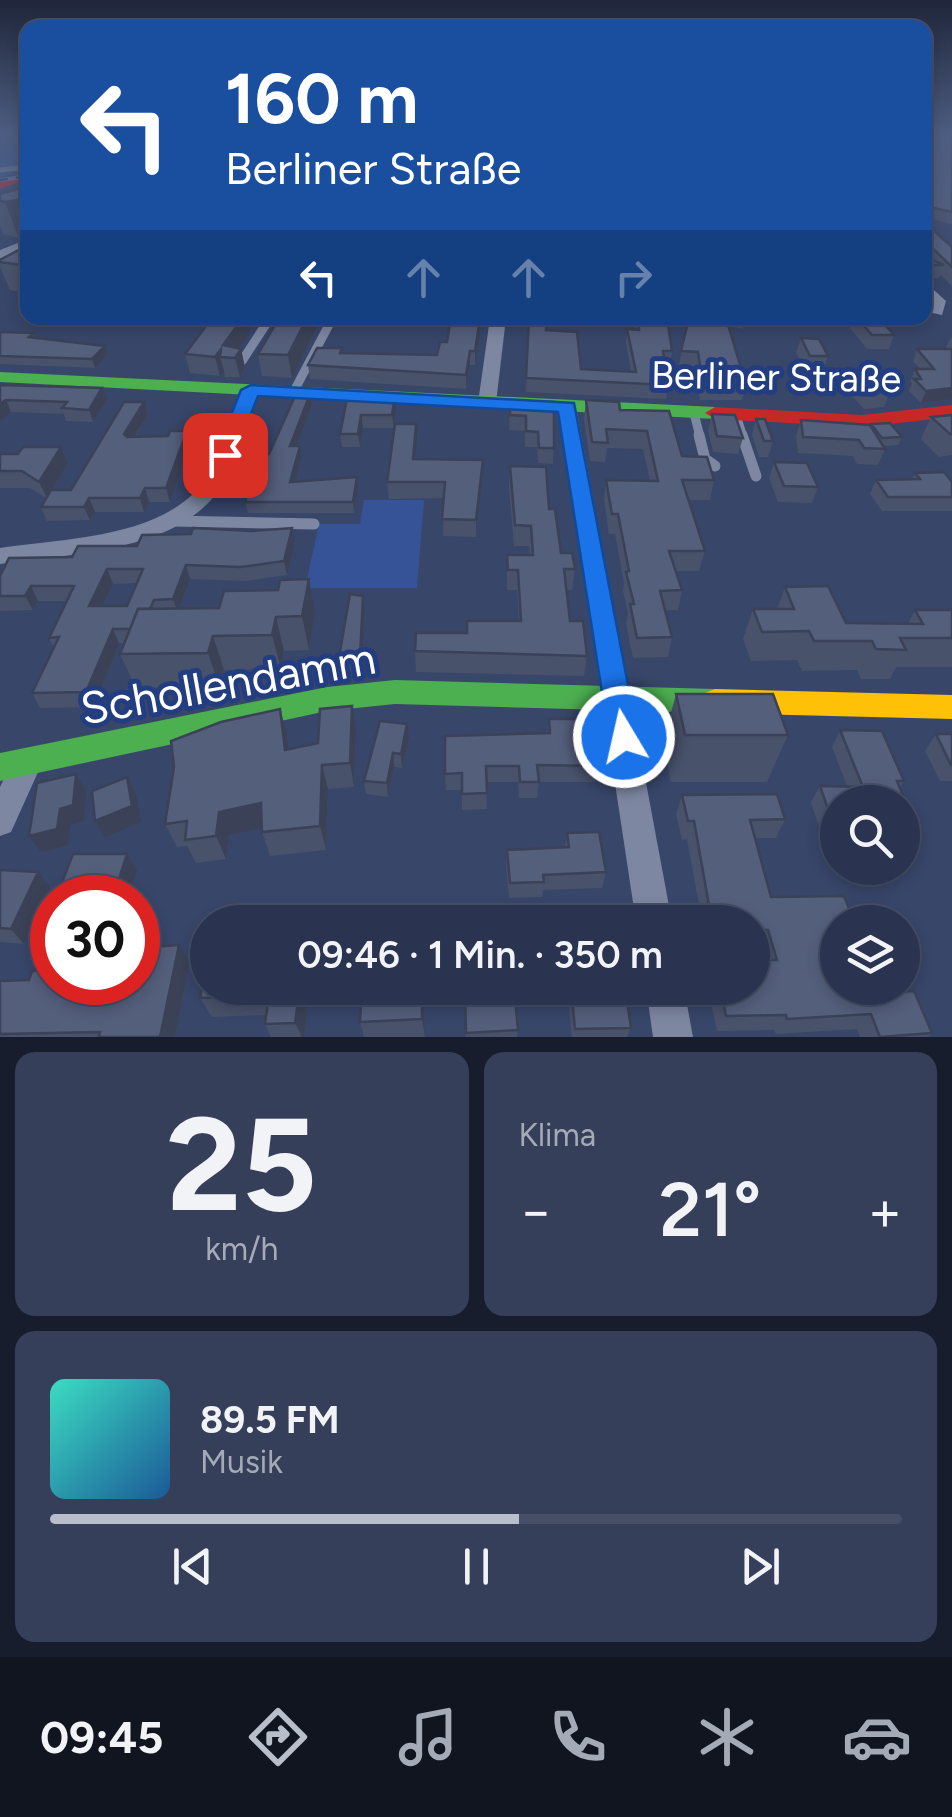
<!DOCTYPE html>
<html lang="de">
<head>
<meta charset="utf-8">
<style>
  :root { --surface:#2a3450; --page:#363f5a; --text:#f1f3f6; --muted:#a5aab7; --line:#464f67; --accent:#b9becb }
  body { margin:0; font-family:Figtree,sans-serif; background:var(--page); color:var(--text); height:100vh; display:flex; flex-direction:column; font-size:38px; white-space:nowrap }
  * { box-sizing:border-box; margin:0 }
  p { font-size:32px; color:var(--muted) }
  .icon { flex:none; width:55px; height:55px; fill:none; stroke:currentColor; stroke-width:2; stroke-linecap:round; stroke-linejoin:round }
  .map { position:relative; height:1037px; overflow:hidden }
  .panel { display:flex; flex-direction:column; gap:15px; padding:15px; background:#171d2c; flex:1 }
  .panel>* { flex:none }
  .guide { position:absolute; left:20px; top:20px; width:912px; height:305px; border-radius:20px; box-shadow:0 5px 15px #0003,0 0 0 2px var(--line); background:#1a4fa0; color:#fff; overflow:hidden }
  .tools { position:absolute; left:820px; top:785px; display:grid; gap:20px }
  .tools a { display:grid; place-items:center; width:100px; height:100px; border-radius:50%; background:var(--surface); box-shadow:0 5px 15px #0003,0 0 0 2px var(--line); font-size:50px }
  .speed { position:absolute; left:30px; top:875px; display:flex; gap:20px; font-size:50px; font-weight:700; text-align:center }
  .speed>* { display:grid; place-content:center; width:130px; height:130px; border-radius:50%; background:var(--surface); box-shadow:0 5px 15px #0003,0 0 0 2px var(--line); line-height:1 }
  .speed .limit { border:15px solid #d22; background:#fff; color:#111 }
  .pin { position:absolute; display:grid; place-items:center; width:85px; height:85px; color:#fff; margin:-42px; border-radius:20px; box-shadow:0 5px 15px #0006 }
  .me { position:absolute; width:110px; margin:-55px; rotate:351deg; stroke-linejoin:round; filter:drop-shadow(0 0 8px #0008) }
  .turn { display:flex; align-items:center; gap:35px; height:210px; padding:0 40px; font-size:45px }
  .turn .icon { width:130px; height:130px; stroke-width:2.5 }
  .turn b { display:block; font-size:70px; line-height:85px }
  .lanes { display:flex; align-items:center; height:95px; padding:0 40px; background:#0003; justify-content:center; gap:50px; direction:ltr }
  .lanes .off { opacity:.35 }
  .big { font-size:75px; font-weight:600; line-height:1.1 }
  .panel .widget { flex:1; display:flex; flex-direction:column; justify-content:center; gap:15px; min-width:0; padding:0 35px; border-radius:20px; background:var(--page) }
  .panel .dial { align-items:center; gap:0 }
  .dial b { font-size:130px; line-height:1 }
  .song { display:flex; align-items:center; gap:30px }
  .cover { width:120px; height:120px; border-radius:15px; background:linear-gradient(135deg,hsl(170 70% 55%),hsl(210 70% 35%)) }
  .played { height:10px; border-radius:5px; background:linear-gradient(90deg,var(--accent) 55%,var(--line) 55%) }
  .keys { display:flex; justify-content:space-around; direction:ltr }
  .heat { display:flex; justify-content:space-between; align-items:center; font-size:55px; direction:ltr }
  .panel .tiles { flex:1; display:grid; gap:15px; grid-template-columns:1fr 1fr }
  .widget:last-child { grid-column:span 2 }
  .trip { position:absolute; left:190px; top:905px; width:580px; height:100px; border-radius:50px; background:var(--surface); box-shadow:0 5px 15px #0003,0 0 0 2px var(--line); font-weight:600; line-height:100px; text-align:center }
  .dock { display:flex; height:160px; justify-content:space-around; align-items:center; background:#111520; color:var(--muted) }
  .dock .icon { width:70px; height:70px }
  .dock .current { color:var(--accent) }
  .dock b { font-size:45px; color:var(--text) }
  .map>svg:first-child { display:block }
  .green { fill:#375397 }
  .lines { fill:none; stroke-linecap:round; stroke-linejoin:round }
  .lane-far2 { stroke:#7d87a1; stroke-width:5 }
  .lane-far1 { stroke:#7d87a1; stroke-width:9 }
  .lane { stroke:#7d87a1; stroke-width:11 }
  .street { fill:#7d87a1; fill-rule:evenodd }
  .fast { fill:#4caf50; fill-rule:evenodd }
  .slow { fill:#ffc107; fill-rule:evenodd }
  .jam { fill:#c62828; fill-rule:evenodd }
  .rail-casing { stroke:#747e99; stroke-width:4 }
  .rail { stroke:#223d80; stroke-width:2.5; stroke-dasharray:8; stroke-linecap:butt }
  .wall { fill:#48526b; fill-rule:evenodd }
  .shaded-wall { fill:#3b4257 }
  .building { fill:#545f7c; stroke:#3b4257; stroke-width:2.5; fill-rule:evenodd }
  .route { fill:#1a73e8; stroke:#114b97; stroke-width:2.5 }
  .labels { text-anchor:middle; dominant-baseline:central; stroke-width:10; stroke-linejoin:round; paint-order:stroke }
  .street-label { font-size:38px; fill:#fff; stroke:#223d80 }
  .near-street-label { font-size:45px; fill:#fff; stroke:#223d80 }
</style>
</head>
<body>
<div class="map">
<svg width="952" height="1037" viewBox="0 0 952 1037">
  <rect width="100%" height="100%" fill="#38466a"/>
  <!-- green -->
  <g class="green">
    <path d="M0,133H28L27,166L0,178Z"/>
    <path d="M364,500H424L417,588H305L319,524H360Z"/>
  </g>
  <g class="lines">
    <!-- lane-far2 -->
    <path class="lane-far2" d="M0,170L28,167"/>
    <!-- lane-far1 -->
    <g class="lane-far1">
      <path d="M267,318L332,319L293,393"/>
      <path d="M242,361L270,318"/>
      <path d="M694,413L700,437"/>
      <path d="M736,415L743,437"/>
    </g>
    <!-- lane -->
    <g class="lane">
      <path d="M699,435L705,459L715,466"/>
      <path d="M742,435L756,476"/>
      <path d="M173,521L314,524"/>
    </g>
    <!-- street -->
    <g class="street">
      <path d="M28,239V248L0,259V250Z"/>
      <path d="M925,282L946,301L942,315L928,312L930,301L925,295Z"/>
      <path d="M490,318H506L496,403L487,409L478,403Z"/>
      <path d="M251,385L260,390C249,421 242,455 224,483C181,553 72,553 0,564V548C64,538 159,539 203,483C223,458 230,420 242,390Z"/>
      <path d="M567,401L576,407L672,922H636L558,407Z"/>
      <path d="M28,748L39,751L43,761L11,832L0,836V787L17,751Z"/>
      <path d="M646,988H684L693,1037H653Z"/>
    </g>
    <!-- fast -->
    <g class="fast">
      <path d="M0,372L715,407L725,413L715,419L0,382Z"/>
      <path d="M395,680L715,689L725,693L729,701L725,709L715,713L395,704L327,711L0,781V753L327,687Z"/>
    </g>
    <!-- slow -->
    <path class="slow" d="M715,689L952,695V719L715,713L705,709L701,701L705,693Z"/>
    <!-- jam -->
    <g class="jam">
      <path d="M28,172V179L0,189V181Z"/>
      <path d="M952,405V417L862,427L715,419L705,413L715,407L862,415Z"/>
    </g>
    <defs>
      <path id="rail" d="M0,180L28,176"/>
    </defs>
    <!-- rail casing -->
    <use href="#rail" class="rail-casing"/>
    <!-- rail -->
    <use href="#rail" class="rail"/>
  </g>
  <!-- wall -->
  <g class="wall">
    <path d="M925,133L952,134V224L925,218Z"/>
    <path d="M28,186V236L19,238L3,234L0,226V194Z"/>
    <path d="M925,223L952,247V286L941,275L939,278H925Z"/>
    <path d="M28,245V293L10,290L0,267V260Z"/>
    <path d="M481,318L475,365H470L466,389L310,379L308,365L342,348V353L437,355L447,342Z"/>
    <path d="M529,318L546,330L581,369L631,371L626,343L627,329L636,330L635,318H667L672,351L670,365L665,364L668,385L666,399L526,392Z"/>
    <path d="M689,318H745L743,329L729,326L746,385L742,400H700L695,366L679,365Z"/>
    <path d="M842,318H879L894,335L889,349H867Z"/>
    <path d="M252,324L238,349H241L245,368L240,377H225L224,371L220,376L190,373L185,354Z"/>
    <path d="M316,328L292,378L262,376L258,354Z"/>
    <path d="M0,332L34,333L35,338L108,355L95,368L0,364Z"/>
    <path d="M801,338L828,356L823,371H805L796,353Z"/>
    <path d="M952,338V399L921,403L909,391L912,383L910,381L915,369H920L913,361L917,349H945L950,339Z"/>
    <path d="M858,380L890,391L884,407L864,409L852,396Z"/>
    <path d="M0,385L107,400L93,422L66,421L64,414L11,412L0,421Z"/>
    <path d="M310,394L312,405L296,446H300L302,457L295,482L357,477L358,488L354,513H248L245,502L252,480H250L247,470L269,454Z"/>
    <path d="M348,394L396,409L394,428H363L360,447H342L340,434Z"/>
    <path d="M586,400L620,410L714,480L710,500H688L705,551L699,571H676L682,590L678,610H665L672,637L668,657L633,658L626,624L628,613L623,591L624,582L615,534H609L604,500L606,480L650,481L643,449L607,448L605,462L590,461L584,419Z"/>
    <path d="M510,401L554,402L553,464L538,463L537,447H525V431L509,430Z"/>
    <path d="M144,402L148,415L135,437L168,436L187,431L190,444L170,502H149L144,512H95L90,520L47,521L41,507L46,498L30,488H0V454L68,463L52,490H71Z"/>
    <path d="M712,414L743,438L738,454L713,452L708,430Z"/>
    <path d="M952,415V455L939,457L921,439L931,417Z"/>
    <path d="M756,419L773,441L768,457H759L752,435Z"/>
    <path d="M801,420L870,426L871,424L902,437L898,445L883,446L885,449L878,465L857,464L853,456L798,453L796,436Z"/>
    <path d="M416,424V459L482,476L476,537L443,536L444,498L389,499L387,482Z"/>
    <path d="M774,462L818,487L812,503L778,502L769,478Z"/>
    <path d="M510,466L549,509L561,553L575,569L572,590H566L570,621L587,656L584,676L416,672L415,651L467,633L519,621L517,590H507V555H530L529,546H514L509,486Z"/>
    <path d="M915,473L952,482V511H882L870,494L876,480L912,479Z"/>
    <path d="M295,542L287,575L245,581L190,579L180,608H219L309,579L315,613L309,650L284,651L281,669L224,670L219,686L136,688L120,654L125,643H119L94,707L40,708L32,693L54,648L49,638L67,601H38L33,610L0,611V576L72,557L137,546ZM137,583L127,606H103L113,584Z"/>
    <path d="M785,587L846,623L908,624L915,610H952V667H896L890,679H861L857,670L802,671L797,660L751,661L743,639L753,609H777Z"/>
    <path d="M363,596L365,611L362,671H342L339,657Z"/>
    <path d="M676,694L788,735L767,782H671L663,742Z"/>
    <path d="M549,719L598,766L595,782H539L537,798H519L518,782H486L487,809L462,810V790H446L445,774L548,733Z"/>
    <path d="M840,730L904,781L900,788L917,829L905,845H902V802H838V844L824,843L811,802L820,786H847L832,747Z"/>
    <path d="M356,731L354,787L328,789L326,850L270,856L261,828L229,835L226,859L196,863L187,846L177,847L165,824L287,734L289,749L318,743Z"/>
    <path d="M936,734H952V781H940L925,751Z"/>
    <path d="M409,738L402,768L394,767L388,797L366,794L364,781Z"/>
    <path d="M682,795L785,819L776,838H755L771,897L838,922V963H830L842,996L932,1033L928,1037H860L857,1029L776,1034L774,1030L717,1031L708,988H752L762,960L758,947H752V922H702L687,839L682,840L676,814Z"/>
    <path d="M567,833L606,872L602,888L543,890L542,897L509,898L506,865L507,850L565,847Z"/>
    <path d="M0,870L50,887L24,944L0,942Z"/>
    <path d="M179,945L190,962L175,1037H0V981L138,982Z"/>
    <path d="M310,988L304,1037H271L265,1024L266,1015L212,1017L200,998Z"/>
    <path d="M362,988H424L425,1037H364L360,1022Z"/>
    <path d="M464,988L518,1030L517,1037H466Z"/>
    <path d="M567,988H625L631,1028L627,1037H572Z"/>
  </g>
  <!-- shaded-wall -->
  <g class="shaded-wall">
    <path d="M17,200L28,231V236L19,238L5,202Z"/>
    <path d="M243,318H250L252,324L247,336L232,358L223,345Z"/>
    <path d="M307,318H315L316,328L292,378L288,355Z"/>
    <path d="M481,318V327L475,365V351Z"/>
    <path d="M105,346L108,355L95,368L92,359Z"/>
    <path d="M221,349L220,357L224,371L220,376L215,357Z"/>
    <path d="M241,349L245,368L240,377L235,358Z"/>
    <path d="M470,351V365L466,389V375Z"/>
    <path d="M102,388L107,400L93,422L89,410Z"/>
    <path d="M952,388V399L921,403L926,391Z"/>
    <path d="M310,394L312,405L292,457L290,446Z"/>
    <path d="M395,396L396,409L394,428L392,415Z"/>
    <path d="M6,400L11,412L0,421V404Z"/>
    <path d="M144,402L148,415L128,447L124,434Z"/>
    <path d="M361,415L363,428L360,447L358,434Z"/>
    <path d="M416,424L417,440L414,475L413,459Z"/>
    <path d="M187,431L190,444L170,502L166,488Z"/>
    <path d="M300,446L302,457L292,493L290,482Z"/>
    <path d="M61,447L68,463L47,498L39,482Z"/>
    <path d="M483,460L482,476L476,537V520Z"/>
    <path d="M357,477L358,488L354,513L353,502Z"/>
    <path d="M145,488L149,502L144,512L140,498Z"/>
    <path d="M89,498L95,512L90,520L84,507Z"/>
    <path d="M292,528L295,542L287,575L284,561Z"/>
    <path d="M186,565L190,579L178,613L173,599Z"/>
    <path d="M107,569L113,584L96,620L89,606Z"/>
    <path d="M309,579L315,613L309,650L302,616Z"/>
    <path d="M31,586L38,601L33,610L25,596Z"/>
    <path d="M363,596L365,611L362,671L360,657Z"/>
    <path d="M276,617L284,651L281,669L272,635Z"/>
    <path d="M113,629L119,643L94,707L86,692Z"/>
    <path d="M213,636L224,670L219,686L208,653Z"/>
    <path d="M352,706L356,731L354,787L350,763Z"/>
    <path d="M280,709L287,734L292,775L285,750Z"/>
    <path d="M407,724L409,738L402,768L401,754Z"/>
    <path d="M393,753L394,767L388,797L387,783Z"/>
    <path d="M322,765L328,789L326,850L320,826Z"/>
    <path d="M76,774L86,791L84,821L70,825L68,845L41,852L29,836L60,809Z"/>
    <path d="M127,777L136,794L141,822L105,837L95,821Z"/>
    <path d="M261,803L269,827L229,835L226,859L216,836L219,812Z"/>
    <path d="M127,854L137,870L128,898H113Z"/>
    <path d="M38,872L50,887L24,944L11,929Z"/>
    <path d="M179,945L190,962L175,1037H160Z"/>
    <path d="M300,988H310L304,1037H302L295,1023Z"/>
    <path d="M422,988H424L425,1037L422,1019Z"/>
  </g>
  <!-- building -->
  <g class="building">
    <path d="M925,133L952,134V212L925,206Z"/>
    <path d="M28,186V208L18,206L17,200L5,202L0,201V194Z"/>
    <path d="M925,223L952,247V267L925,241Z"/>
    <path d="M28,245V266L0,262V260Z"/>
    <path d="M925,257L944,265H925Z"/>
    <path d="M212,318H243L223,345L241,349L235,358L220,357L221,349L215,357L185,354Z"/>
    <path d="M279,318H307L288,355L258,354Z"/>
    <path d="M451,318H480L475,351H470L466,375L308,365L317,348H342L340,353L437,355L440,342H447Z"/>
    <path d="M529,318H546V330L577,332L581,369L636,372L627,329L639,330L638,318H667L672,351H663L668,385L526,378Z"/>
    <path d="M689,318H726L746,385L703,386L698,352L681,351Z"/>
    <path d="M857,318H879L894,335H872Z"/>
    <path d="M0,332L34,333L29,337L105,346L92,359L0,356Z"/>
    <path d="M801,338L819,339L828,356H810Z"/>
    <path d="M917,349H952V388L926,391L914,379H921L915,369H934Z"/>
    <path d="M879,379L890,391L870,393L858,380Z"/>
    <path d="M0,385L102,388L89,410L62,408L67,402L6,400L0,404Z"/>
    <path d="M296,394H310L290,446H300L290,482L357,477L353,502H245L255,469L247,470L253,454H269Z"/>
    <path d="M348,394L395,396L392,415H361L358,434H340Z"/>
    <path d="M586,400L619,402L620,410L669,411L682,456L707,457L714,480H682L705,551H669L682,590L660,591L672,637L637,638L630,604H634L626,572L629,571L618,514H612L606,480L658,481L647,431L606,429L608,443L592,442Z"/>
    <path d="M510,401L554,402V448H539L538,432L526,431V416L510,415Z"/>
    <path d="M124,402H144L124,434L127,437L168,436L170,431H187L166,488H145L140,498H89L84,507H41L51,490H71Z"/>
    <path d="M712,414L735,415L743,438L717,436Z"/>
    <path d="M952,415V434H950L931,417Z"/>
    <path d="M756,419H765L773,441H764Z"/>
    <path d="M801,420L870,425L885,449L864,448L859,440L803,437Z"/>
    <path d="M890,423L902,437L882,438L871,424Z"/>
    <path d="M395,424H416L413,459L483,460L476,520L442,519L445,482H387Z"/>
    <path d="M23,447H61L39,482L22,471H0V454H18Z"/>
    <path d="M774,462L807,463L818,487L784,486Z"/>
    <path d="M510,466L546,467L549,509H555L561,553H572L575,569H564L570,621H583L587,656L415,651L416,633H467V621H521L518,570H508L507,555H533L531,526L515,525Z"/>
    <path d="M944,472L952,482V497H888L876,480L920,479L915,473Z"/>
    <path d="M193,528L251,531L292,528L284,561L241,567L186,565L173,599L154,600L150,609H138L131,629H113L86,692L32,693L59,637L49,638L74,586H31L25,596H0V576L9,558L72,557L78,546H137L142,535L191,534ZM107,569H143L127,606H89Z"/>
    <path d="M309,579L302,616L276,617L272,635L213,636L208,653L120,654L138,609L219,608L224,591L278,590L280,580Z"/>
    <path d="M828,586L846,623L923,624L915,610H952V638H900L906,650L876,649L872,641H814L809,631L762,632L753,609H794L785,587Z"/>
    <path d="M350,594L363,596L360,657H339Z"/>
    <path d="M676,694H773L788,735H685Z"/>
    <path d="M352,706L350,763L322,765L320,826L262,832L261,803L219,812L216,836L185,840L187,821L165,824L174,767L171,741L221,722L280,709L285,750L318,743L320,709Z"/>
    <path d="M549,719H592L598,766L537,765L539,782H520L519,766H486L487,793L462,794V773L445,774V736L550,733Z"/>
    <path d="M380,721L407,724L401,754L393,753L387,783L364,781Z"/>
    <path d="M840,730L882,731L904,781H897L917,829H902V802H838V827H834L820,786L863,787Z"/>
    <path d="M936,734H952V765H951Z"/>
    <path d="M76,774L73,805L60,809L57,829L29,836L37,783Z"/>
    <path d="M127,777L132,806L95,821L92,791Z"/>
    <path d="M777,794L785,819L750,820L771,897L844,896L850,911L894,910L899,922H838V946H824L842,996L914,991L932,1033L880,1037L871,1014L787,1019L786,1015L726,1016L720,988H752V960H777L768,930H752V922H712L694,821H688L682,795Z"/>
    <path d="M599,832L606,872L543,875L544,882L510,883L507,850L569,847L567,833Z"/>
    <path d="M73,854H127L113,898H56Z"/>
    <path d="M0,870L38,872L11,929L0,928Z"/>
    <path d="M307,920V922H244Z"/>
    <path d="M179,945L160,1037H99L100,1032L0,1034V981L29,980L32,971H52V982H138V948Z"/>
    <path d="M208,960V988H300L295,1023L265,1024L269,995L200,998Z"/>
    <path d="M362,988H422V1019L360,1022Z"/>
    <path d="M465,988H514L518,1030L466,1033Z"/>
    <path d="M571,988H625L631,1028L575,1029Z"/>
  </g>
  <!-- sky -->
  <linearGradient id="sky" x2="0" y2="1"><stop stop-color="#1f263a"/><stop offset="0.48" stop-color="#4d5d81"/><stop offset="1" stop-color="#4d5d81" stop-opacity="0"/></linearGradient>
  <rect width="952" height="278" fill="url(#sky)"/>
  <!-- route -->
  <path class="route" d="M251,385L574,403L638,737L634,746L624,750L613,746L609,737L558,412L258,396L235,455L225,461L218,459L215,455L241,390Z"/>
  <g class="labels">
    <!-- street labels -->
    <g class="street-label">
      <text transform="translate(776 377) rotate(1)">Berliner Straße</text>
    </g>
    <!-- near-street labels -->
    <g class="near-street-label">
      <text transform="translate(228 683) rotate(-10)">Schollendamm</text>
    </g>
  </g>
</svg>
<div class="tools">
<a><svg class="icon" aria-label="search" viewBox="0 0 24 24"><circle cx="10" cy="10" r="6"/><path d="M15 15l6 6"/></svg></a>
<a><svg class="icon" aria-label="layers" viewBox="0 0 24 24"><path d="M12 4l9 5-9 5-9-5zM3 14l9 5 9-5"/></svg></a>
</div>
<div class="speed"><div class="limit">30</div></div>
<div class="pin" style="left:225px;top:455px;background:#d93025"><svg class="icon" aria-label="arrive" viewBox="0 0 24 24"><path d="M6 21V4h12l-3 4 3 4H6"/></svg></div>
<svg class="me" style="left:624px;top:737px" viewBox="-20 -20 40 40"><circle r="17" fill="#1a73e8" stroke="#fff" stroke-width="3"/><path d="M0-11L8 9 0 5-8 9z" fill="#fff"/></svg>
<div class="trip">09:46 · 1 Min. · 350 m</div>
<div class="guide">
<div class="turn"><svg class="icon" aria-label="left" viewBox="0 0 24 24"><path d="M17 20v-9H6M10 6l-5 5 5 5"/></svg><div><b>160 m</b>Berliner Straße</div></div>
<div class="lanes"><svg class="icon" aria-label="left" viewBox="0 0 24 24"><path d="M17 20v-9H6M10 6l-5 5 5 5"/></svg><svg class="icon off" aria-label="ahead" viewBox="0 0 24 24"><path d="M12 20V5M6 11l6-6 6 6"/></svg><svg class="icon off" aria-label="ahead" viewBox="0 0 24 24"><path d="M12 20V5M6 11l6-6 6 6"/></svg><svg class="icon off" aria-label="right" viewBox="0 0 24 24"><path d="M7 20v-9h11M14 6l5 5-5 5"/></svg></div>
</div>
</div>
<section class="panel">
<div class="tiles">
<div class="widget dial"><b>25</b><p>km/h</p></div>
<div class="widget"><p>Klima</p>
<div class="heat"><a>−</a><b class="big">21°</b><a>+</a></div>
</div>
<div class="widget">
<div class="song"><i class="cover"></i><div><b>89.5 FM</b><p>Musik</p></div></div>
<div class="played"></div>
<div class="keys"><svg class="icon" aria-label="previous" viewBox="0 0 24 24"><path d="M18 5L8 12l10 7zM5 5v14"/></svg><svg class="icon" aria-label="pause" viewBox="0 0 24 24"><path d="M8 5v14M16 5v14"/></svg><svg class="icon" aria-label="next" viewBox="0 0 24 24"><path d="M6 5l10 7-10 7zM19 5v14"/></svg></div>
</div>
</div>
</section>
<nav class="dock">
<b>09:45</b>
<svg class="icon current" aria-label="directions" viewBox="0 0 24 24"><path d="M12 3l9 9-9 9-9-9zM9 14v-3h6M13 9l2 2-2 2"/></svg>
<svg class="icon" aria-label="music" viewBox="0 0 24 24"><path d="M9 18V5l10-2v13"/><circle cx="6" cy="18" r="3"/><circle cx="16" cy="16" r="3"/></svg>
<svg class="icon" aria-label="phone" viewBox="0 0 24 24"><path d="M5 4h4l2 5-3 2q2 4 5 5l2-3 5 2v4C11 20 4 13 5 4z"/></svg>
<svg class="icon" aria-label="climate" viewBox="0 0 24 24"><path d="M12 3v18M4 7l16 10M4 17L20 7"/></svg>
<svg class="icon" aria-label="car" viewBox="0 0 24 24"><path d="M5 17H2v-5l4-1 3-4h7l3 4 3 1v5h-3M9 17h6M6 11h13"/><circle cx="7" cy="17" r="2"/><circle cx="17" cy="17" r="2"/></svg>
</nav>
</body>
</html>
